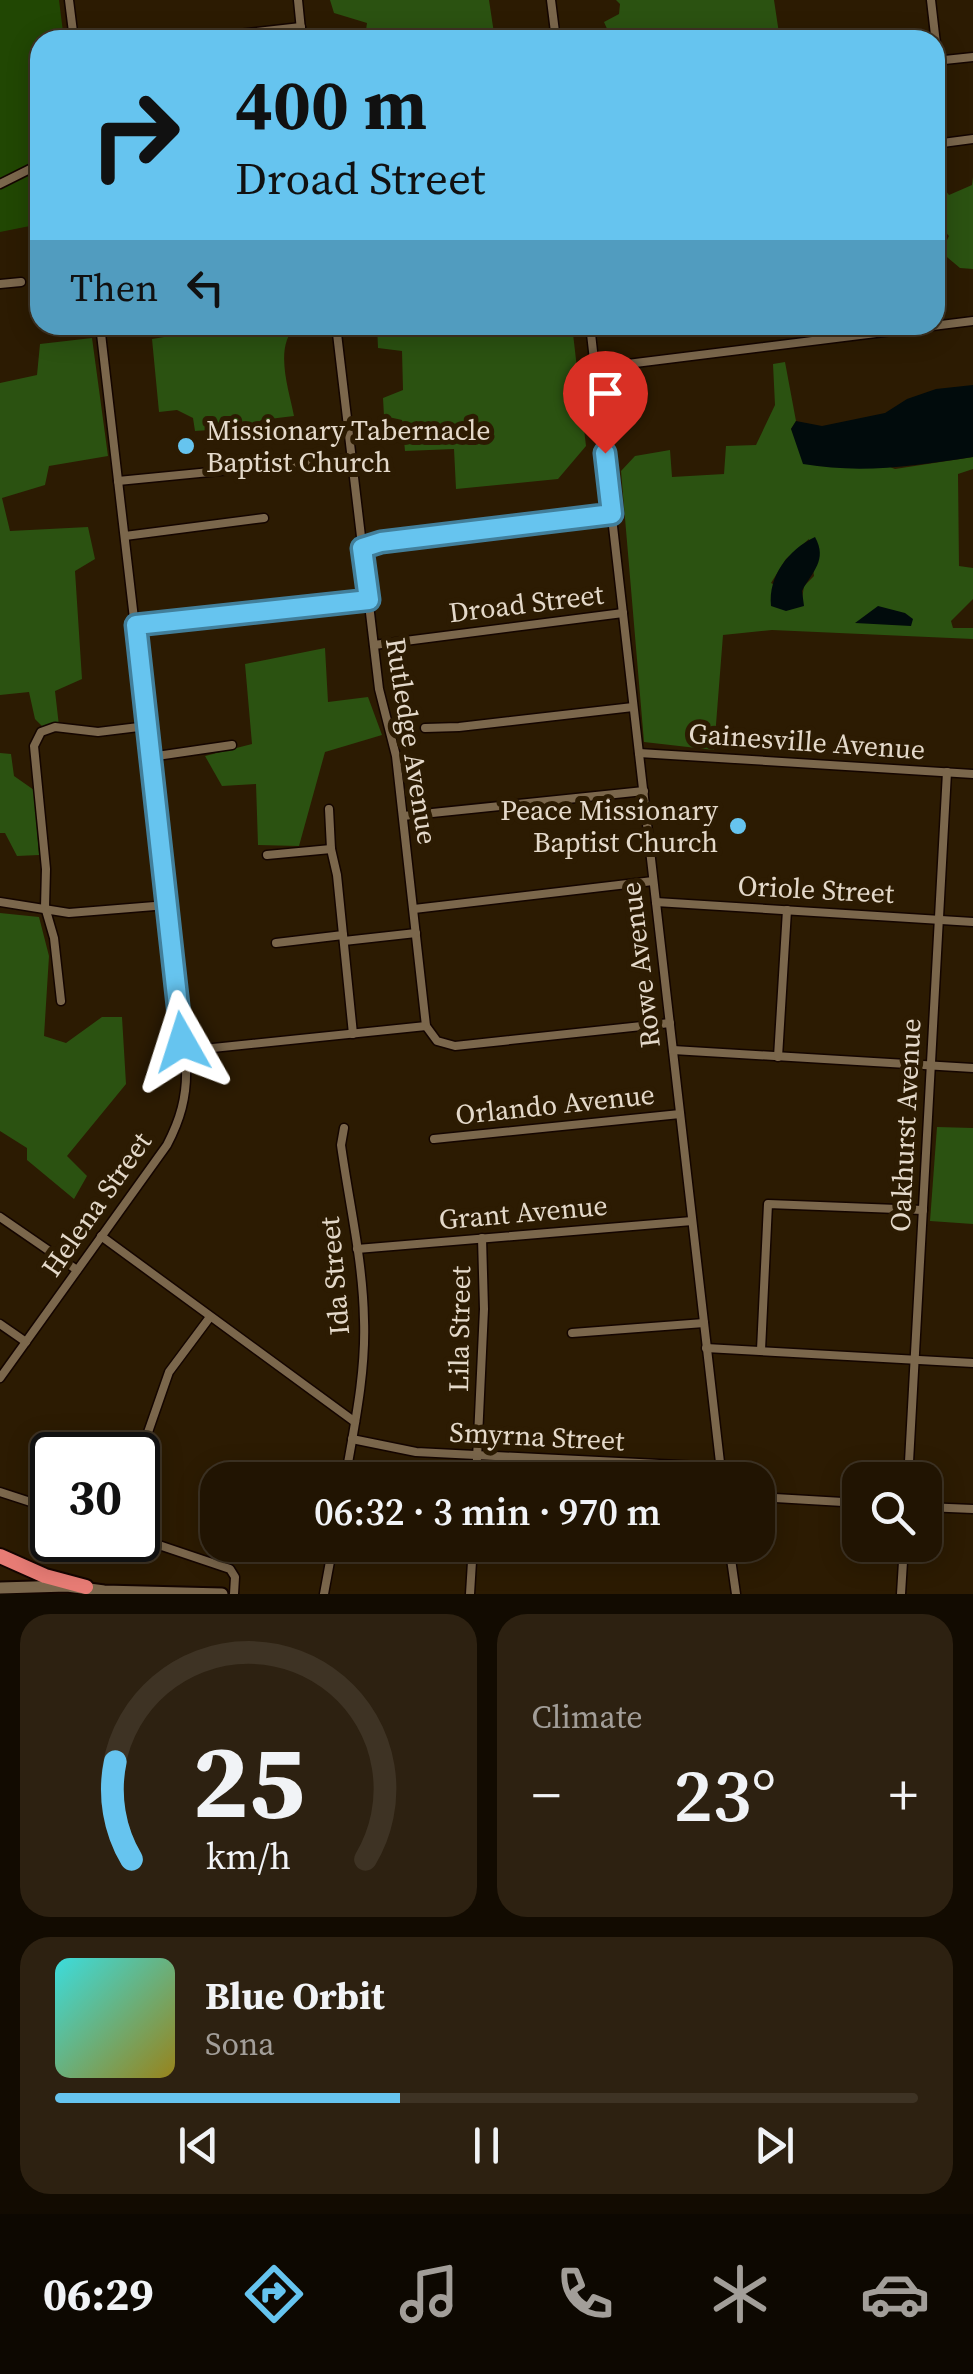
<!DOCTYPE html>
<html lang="en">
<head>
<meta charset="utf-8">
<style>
  :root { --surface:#211402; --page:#2d2111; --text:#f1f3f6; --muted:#a29e99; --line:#3e3324; --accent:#66c4ef }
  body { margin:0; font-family:"Source Serif 4",serif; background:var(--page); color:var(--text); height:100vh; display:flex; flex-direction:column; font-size:38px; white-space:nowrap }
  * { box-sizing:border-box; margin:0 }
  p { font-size:32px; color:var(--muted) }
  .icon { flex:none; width:55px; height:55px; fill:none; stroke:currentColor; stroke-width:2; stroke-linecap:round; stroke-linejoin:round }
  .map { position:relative; height:1594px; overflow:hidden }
  .details { display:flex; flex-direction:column; gap:20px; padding:20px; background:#120b01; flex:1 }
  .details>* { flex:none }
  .guide { position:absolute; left:30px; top:30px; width:915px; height:305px; border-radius:30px; box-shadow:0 5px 25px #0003,0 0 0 2px var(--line); background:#66c4ef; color:#111; overflow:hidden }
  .controls { position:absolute; left:842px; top:1462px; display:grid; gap:20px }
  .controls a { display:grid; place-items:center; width:100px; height:100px; border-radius:20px; background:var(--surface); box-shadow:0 5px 25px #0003,0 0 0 2px var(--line); font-size:50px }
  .speed { position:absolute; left:30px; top:1432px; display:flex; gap:20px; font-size:50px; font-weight:700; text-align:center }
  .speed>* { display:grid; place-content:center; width:130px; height:130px; border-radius:50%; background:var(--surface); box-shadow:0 5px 25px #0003,0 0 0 2px var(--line); line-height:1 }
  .speed .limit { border:5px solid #111; border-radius:15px; background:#fff; color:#111 }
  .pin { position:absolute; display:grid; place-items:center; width:85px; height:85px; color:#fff; margin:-102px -42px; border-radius:50% 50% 50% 0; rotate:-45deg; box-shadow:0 0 10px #0007 }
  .pin .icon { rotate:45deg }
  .me { position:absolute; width:110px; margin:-55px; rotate:354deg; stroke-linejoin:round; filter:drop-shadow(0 0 8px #0008) }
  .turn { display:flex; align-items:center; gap:35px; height:210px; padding:0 40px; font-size:45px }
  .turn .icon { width:130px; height:130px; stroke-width:2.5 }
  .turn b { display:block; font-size:70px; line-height:85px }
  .then { display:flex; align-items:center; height:95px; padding:0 40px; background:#0003; gap:20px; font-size:38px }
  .big { font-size:75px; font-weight:600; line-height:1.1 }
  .details .card { flex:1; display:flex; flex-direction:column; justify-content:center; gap:15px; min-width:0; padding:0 35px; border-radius:30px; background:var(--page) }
  .details .dial { align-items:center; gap:0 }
  .dial svg { height:260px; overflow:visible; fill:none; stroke:var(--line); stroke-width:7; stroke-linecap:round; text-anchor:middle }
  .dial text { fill:var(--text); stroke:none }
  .song { display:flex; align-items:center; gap:30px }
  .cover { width:120px; height:120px; border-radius:15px; background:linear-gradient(135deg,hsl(180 70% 55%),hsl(50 70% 35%)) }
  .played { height:10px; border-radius:5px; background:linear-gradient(90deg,var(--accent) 40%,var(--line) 40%) }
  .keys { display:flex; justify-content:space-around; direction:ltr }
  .heat { display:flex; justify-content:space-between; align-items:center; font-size:55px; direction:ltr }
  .details .tiles { flex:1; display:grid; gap:20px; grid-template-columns:1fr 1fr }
  .card:last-child { grid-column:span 2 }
  .trip { position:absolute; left:200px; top:1462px; width:575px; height:100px; border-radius:30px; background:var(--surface); box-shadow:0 5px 25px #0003,0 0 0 2px var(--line); font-weight:600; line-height:100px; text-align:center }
  .tab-bar { display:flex; height:160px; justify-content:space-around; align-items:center; background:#0d0801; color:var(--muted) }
  .tab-bar .icon { width:70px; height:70px }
  .tab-bar .on { color:var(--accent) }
  .tab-bar b { font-size:45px; color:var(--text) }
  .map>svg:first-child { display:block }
  .green { fill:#214703 }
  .forest { fill:#2b5211; fill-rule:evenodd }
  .water { fill:#010b0c }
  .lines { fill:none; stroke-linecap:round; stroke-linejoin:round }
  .minor-casing { stroke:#140500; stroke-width:11 }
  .secondary-casing { stroke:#140500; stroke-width:15 }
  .motorway-casing { stroke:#140500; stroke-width:18 }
  .minor { stroke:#7b674c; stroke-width:8 }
  .secondary { stroke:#7b674c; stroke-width:11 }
  .motorway { stroke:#e87c75; stroke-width:14 }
  .route-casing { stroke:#427f9b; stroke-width:25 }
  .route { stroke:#66c4ef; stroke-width:18 }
  .poi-dot { fill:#66c4ef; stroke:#2c1b02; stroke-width:4 }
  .labels { text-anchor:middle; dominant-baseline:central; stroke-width:10; stroke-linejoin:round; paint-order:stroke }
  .poi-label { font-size:28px; fill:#e4d9ca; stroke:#2c1b02; text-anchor:start }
  .street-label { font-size:28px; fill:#e4d9ca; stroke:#2c1b02 }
</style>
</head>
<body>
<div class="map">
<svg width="973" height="1594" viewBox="0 0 973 1594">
  <rect width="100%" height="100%" fill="#2c1b02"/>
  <!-- green -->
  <path class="green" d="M0,0H59L64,40H40V224L0,232Z"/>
  <!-- forest -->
  <g class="forest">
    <path d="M330,0H489L495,40H349L366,30L367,23L334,13Z"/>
    <path d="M616,0H774L780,40H612L604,22L619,14L620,4Z"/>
    <path d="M973,177V269L960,268L941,252L949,236L935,221V187L941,185L949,195L972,185Z"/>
    <path d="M173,325H297C273,346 289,389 294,416L261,420L253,427L195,431L193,418L177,410L159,412L152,339L164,337Z"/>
    <path d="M377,325H572L586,446L558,479L456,489L454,449L405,451L402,420L384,416L383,398L403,390L402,351L378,348Z"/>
    <path d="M92,338L108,456L49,466L45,485L2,498L10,531L88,527L95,559L75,571L82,679L55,691L59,726L44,728L35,719L29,692L0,695V383L37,375L40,344Z"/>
    <path d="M785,362L796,421L791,429L895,469L973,457V469L958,474L959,566L973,568V599L951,621L953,628H973V639L772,630L723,635L714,750L644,742L621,471L635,456L670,450L672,477L724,474L726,446L756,445L775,405L773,364ZM809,539L814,576L804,586L802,599L771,583L786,559Z"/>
    <path d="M325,648L328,702L368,697L382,735L325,752L299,846L258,845L256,784L222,786L205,756L252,744L245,664Z"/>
    <path d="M0,753L11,754L14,776L34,790L39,855L17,856L5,833H0Z"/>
    <path d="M0,913L39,917L49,956L44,1036L66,1043L102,1017H122L126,1084L67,1156L87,1176L74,1199L27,1160V1148L0,1131Z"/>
    <path d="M937,1127L973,1128V1224L930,1221Z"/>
  </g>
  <!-- water -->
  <g class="water">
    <path d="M973,385V457C915,466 861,474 803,464L791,429L796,421L822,426L885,413L907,399L936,389Z"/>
    <path d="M815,537C828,560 812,572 802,591L804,606L786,611L771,606C768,576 788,550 815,537Z"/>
    <path d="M878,606L905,613L913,619L911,626L855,623Z"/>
  </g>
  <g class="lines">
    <defs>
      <g id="minor">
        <path d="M69,0L74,40"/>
        <path d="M298,0L302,40"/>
        <path d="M551,0L556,40"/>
        <path d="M931,0L938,61"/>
        <path d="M186,40L301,27"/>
        <path d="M935,61L973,57"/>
        <path d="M935,144L973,139"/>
        <path d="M0,184L40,164"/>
        <path d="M0,284L21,282"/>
        <path d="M336,325L379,689L396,756L426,1026L437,1041L455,1046L670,1023"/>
        <path d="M590,325L722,1480"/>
        <path d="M595,368L973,321"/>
        <path d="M118,481L352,458"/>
        <path d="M125,536L264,518"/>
        <path d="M362,548L381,542L612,514"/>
        <path d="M136,625L369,600"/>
        <path d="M374,645L623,613"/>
        <path d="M425,728L459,727L633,707"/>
        <path d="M639,753L973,774"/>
        <path d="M150,757L232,745"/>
        <path d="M329,809L331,849L337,875L353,1034"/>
        <path d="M403,816L644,791"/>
        <path d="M267,855L331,849"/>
        <path d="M0,902L69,913L167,905"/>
        <path d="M656,902L973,922"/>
        <path d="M414,909L653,881"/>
        <path d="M344,941L416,933"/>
        <path d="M276,943L343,935"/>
        <path d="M61,1001L54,938L45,907L46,869L34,746L41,732L55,727L98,732L147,726"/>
        <path d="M673,1050L973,1068"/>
        <path d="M184,1051L426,1026"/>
        <path d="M778,1057L787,910"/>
        <path d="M344,1128L341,1145C349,1203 363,1261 364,1320C366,1373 354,1428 345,1480"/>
        <path d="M434,1139L680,1114"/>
        <path d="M0,1217L77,1270"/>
        <path d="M101,1236L355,1422"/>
        <path d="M357,1249L692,1221"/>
        <path d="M0,1324L26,1342"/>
        <path d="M572,1333L704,1323"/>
        <path d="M706,1348L973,1363"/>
        <path d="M761,1350L768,1204L923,1210"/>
        <path d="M0,1378L167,1145C180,1120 187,1097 186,1068L100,325"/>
        <path d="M352,1439L416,1452L720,1467"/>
        <path d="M138,1461L169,1372L210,1317"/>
        <path d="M476,1480L484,1309L482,1238"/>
        <path d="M908,1480L947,772"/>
        <path d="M0,1492L52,1509"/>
        <path d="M758,1497L860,1503"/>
        <path d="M925,1507L973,1509"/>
        <path d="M138,1538L230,1569L235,1577L234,1594"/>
        <path d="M729,1545L736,1594"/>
        <path d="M324,1594L333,1545"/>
        <path d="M470,1594L473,1545"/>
        <path d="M901,1594L904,1545"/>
      </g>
      <path id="secondary" d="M0,1588L67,1586L104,1591L222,1594"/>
      <path id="motorway" d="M0,1556L45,1576L86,1587"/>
    </defs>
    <!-- minor casing -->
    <use href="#minor" class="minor-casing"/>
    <!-- secondary casing -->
    <use href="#secondary" class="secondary-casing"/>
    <!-- motorway casing -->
    <use href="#motorway" class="motorway-casing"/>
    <!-- minor -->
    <use href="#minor" class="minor"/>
    <!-- secondary -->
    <use href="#secondary" class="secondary"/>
    <!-- motorway -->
    <use href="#motorway" class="motorway"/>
  </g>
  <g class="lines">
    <defs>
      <path id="route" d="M182,1042L136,625L369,600L362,548L381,542L612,514L605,453"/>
    </defs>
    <!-- route casing -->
    <use href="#route" class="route-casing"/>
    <!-- route -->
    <use href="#route" class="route"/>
  </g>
  <!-- markers -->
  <g class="poi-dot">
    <circle cx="186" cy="446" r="10"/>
    <circle cx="738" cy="826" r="10"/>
  </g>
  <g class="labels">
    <!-- poi labels -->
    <g class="poi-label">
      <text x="206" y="430">Missionary Tabernacle<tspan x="206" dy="32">Baptist Church</tspan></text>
      <text x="718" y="810" text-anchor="end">Peace Missionary<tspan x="718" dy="32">Baptist Church</tspan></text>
    </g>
    <!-- street labels -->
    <g class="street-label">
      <text transform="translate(526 603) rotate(-7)">Droad Street</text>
      <text transform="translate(412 741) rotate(81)">Rutledge Avenue</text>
      <text transform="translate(807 741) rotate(4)">Gainesville Avenue</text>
      <text transform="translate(816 889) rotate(3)">Oriole Street</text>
      <text transform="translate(640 965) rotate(-97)">Rowe Avenue</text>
      <text transform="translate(555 1104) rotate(-6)">Orlando Avenue</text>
      <text transform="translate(905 1125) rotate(-87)">Oakhurst Avenue</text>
      <text transform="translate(96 1204) rotate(-55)">Helena Street</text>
      <text transform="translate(523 1212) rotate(-5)">Grant Avenue</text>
      <text transform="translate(334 1276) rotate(-95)">Ida Street</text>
      <text transform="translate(459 1329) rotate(-89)">Lila Street</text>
      <text transform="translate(537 1436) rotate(3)">Smyrna Street</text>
    </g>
  </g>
</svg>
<div class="controls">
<a><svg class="icon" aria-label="search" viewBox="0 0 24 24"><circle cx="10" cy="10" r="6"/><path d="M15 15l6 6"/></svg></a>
</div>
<div class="speed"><div class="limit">30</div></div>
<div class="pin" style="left:605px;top:453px;background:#d93025"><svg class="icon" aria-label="arrive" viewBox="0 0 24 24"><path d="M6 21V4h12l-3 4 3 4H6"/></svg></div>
<svg class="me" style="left:182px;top:1042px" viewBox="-20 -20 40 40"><path d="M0-17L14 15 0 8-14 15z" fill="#66c4ef" stroke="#fff" stroke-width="4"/></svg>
<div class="trip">06:32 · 3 min · 970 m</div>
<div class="guide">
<div class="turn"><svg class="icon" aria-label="right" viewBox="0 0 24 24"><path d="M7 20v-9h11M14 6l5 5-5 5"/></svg><div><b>400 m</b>Droad Street</div></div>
<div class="then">Then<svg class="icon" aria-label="left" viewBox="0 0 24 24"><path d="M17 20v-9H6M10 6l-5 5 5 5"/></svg></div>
</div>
</div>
<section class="details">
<div class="tiles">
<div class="card dial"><svg viewBox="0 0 100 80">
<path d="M14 69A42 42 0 1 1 86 69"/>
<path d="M14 69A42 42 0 0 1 9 39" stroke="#66c4ef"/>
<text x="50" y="56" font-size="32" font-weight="700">25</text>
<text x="50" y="72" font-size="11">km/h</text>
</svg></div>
<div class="card"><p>Climate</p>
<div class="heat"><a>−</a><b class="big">23°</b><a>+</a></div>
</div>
<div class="card">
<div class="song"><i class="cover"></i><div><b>Blue Orbit</b><p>Sona</p></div></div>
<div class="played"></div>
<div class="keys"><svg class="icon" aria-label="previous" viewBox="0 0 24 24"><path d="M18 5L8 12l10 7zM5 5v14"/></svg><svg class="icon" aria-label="pause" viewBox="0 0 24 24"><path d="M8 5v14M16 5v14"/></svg><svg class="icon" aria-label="next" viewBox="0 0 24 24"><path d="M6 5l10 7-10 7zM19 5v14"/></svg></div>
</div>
</div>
</section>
<nav class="tab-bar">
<b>06:29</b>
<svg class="icon on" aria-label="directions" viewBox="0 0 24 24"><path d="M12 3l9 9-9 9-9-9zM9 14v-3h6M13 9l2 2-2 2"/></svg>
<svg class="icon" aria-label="music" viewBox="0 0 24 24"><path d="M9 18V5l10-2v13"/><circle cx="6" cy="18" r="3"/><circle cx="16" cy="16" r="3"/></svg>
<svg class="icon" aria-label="phone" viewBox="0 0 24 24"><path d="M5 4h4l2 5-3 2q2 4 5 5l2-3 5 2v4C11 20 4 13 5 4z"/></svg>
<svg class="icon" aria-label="climate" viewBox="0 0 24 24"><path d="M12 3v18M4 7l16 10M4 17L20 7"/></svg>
<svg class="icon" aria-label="car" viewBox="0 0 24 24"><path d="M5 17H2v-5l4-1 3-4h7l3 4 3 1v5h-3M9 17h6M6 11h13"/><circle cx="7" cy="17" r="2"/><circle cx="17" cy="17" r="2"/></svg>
</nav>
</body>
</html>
